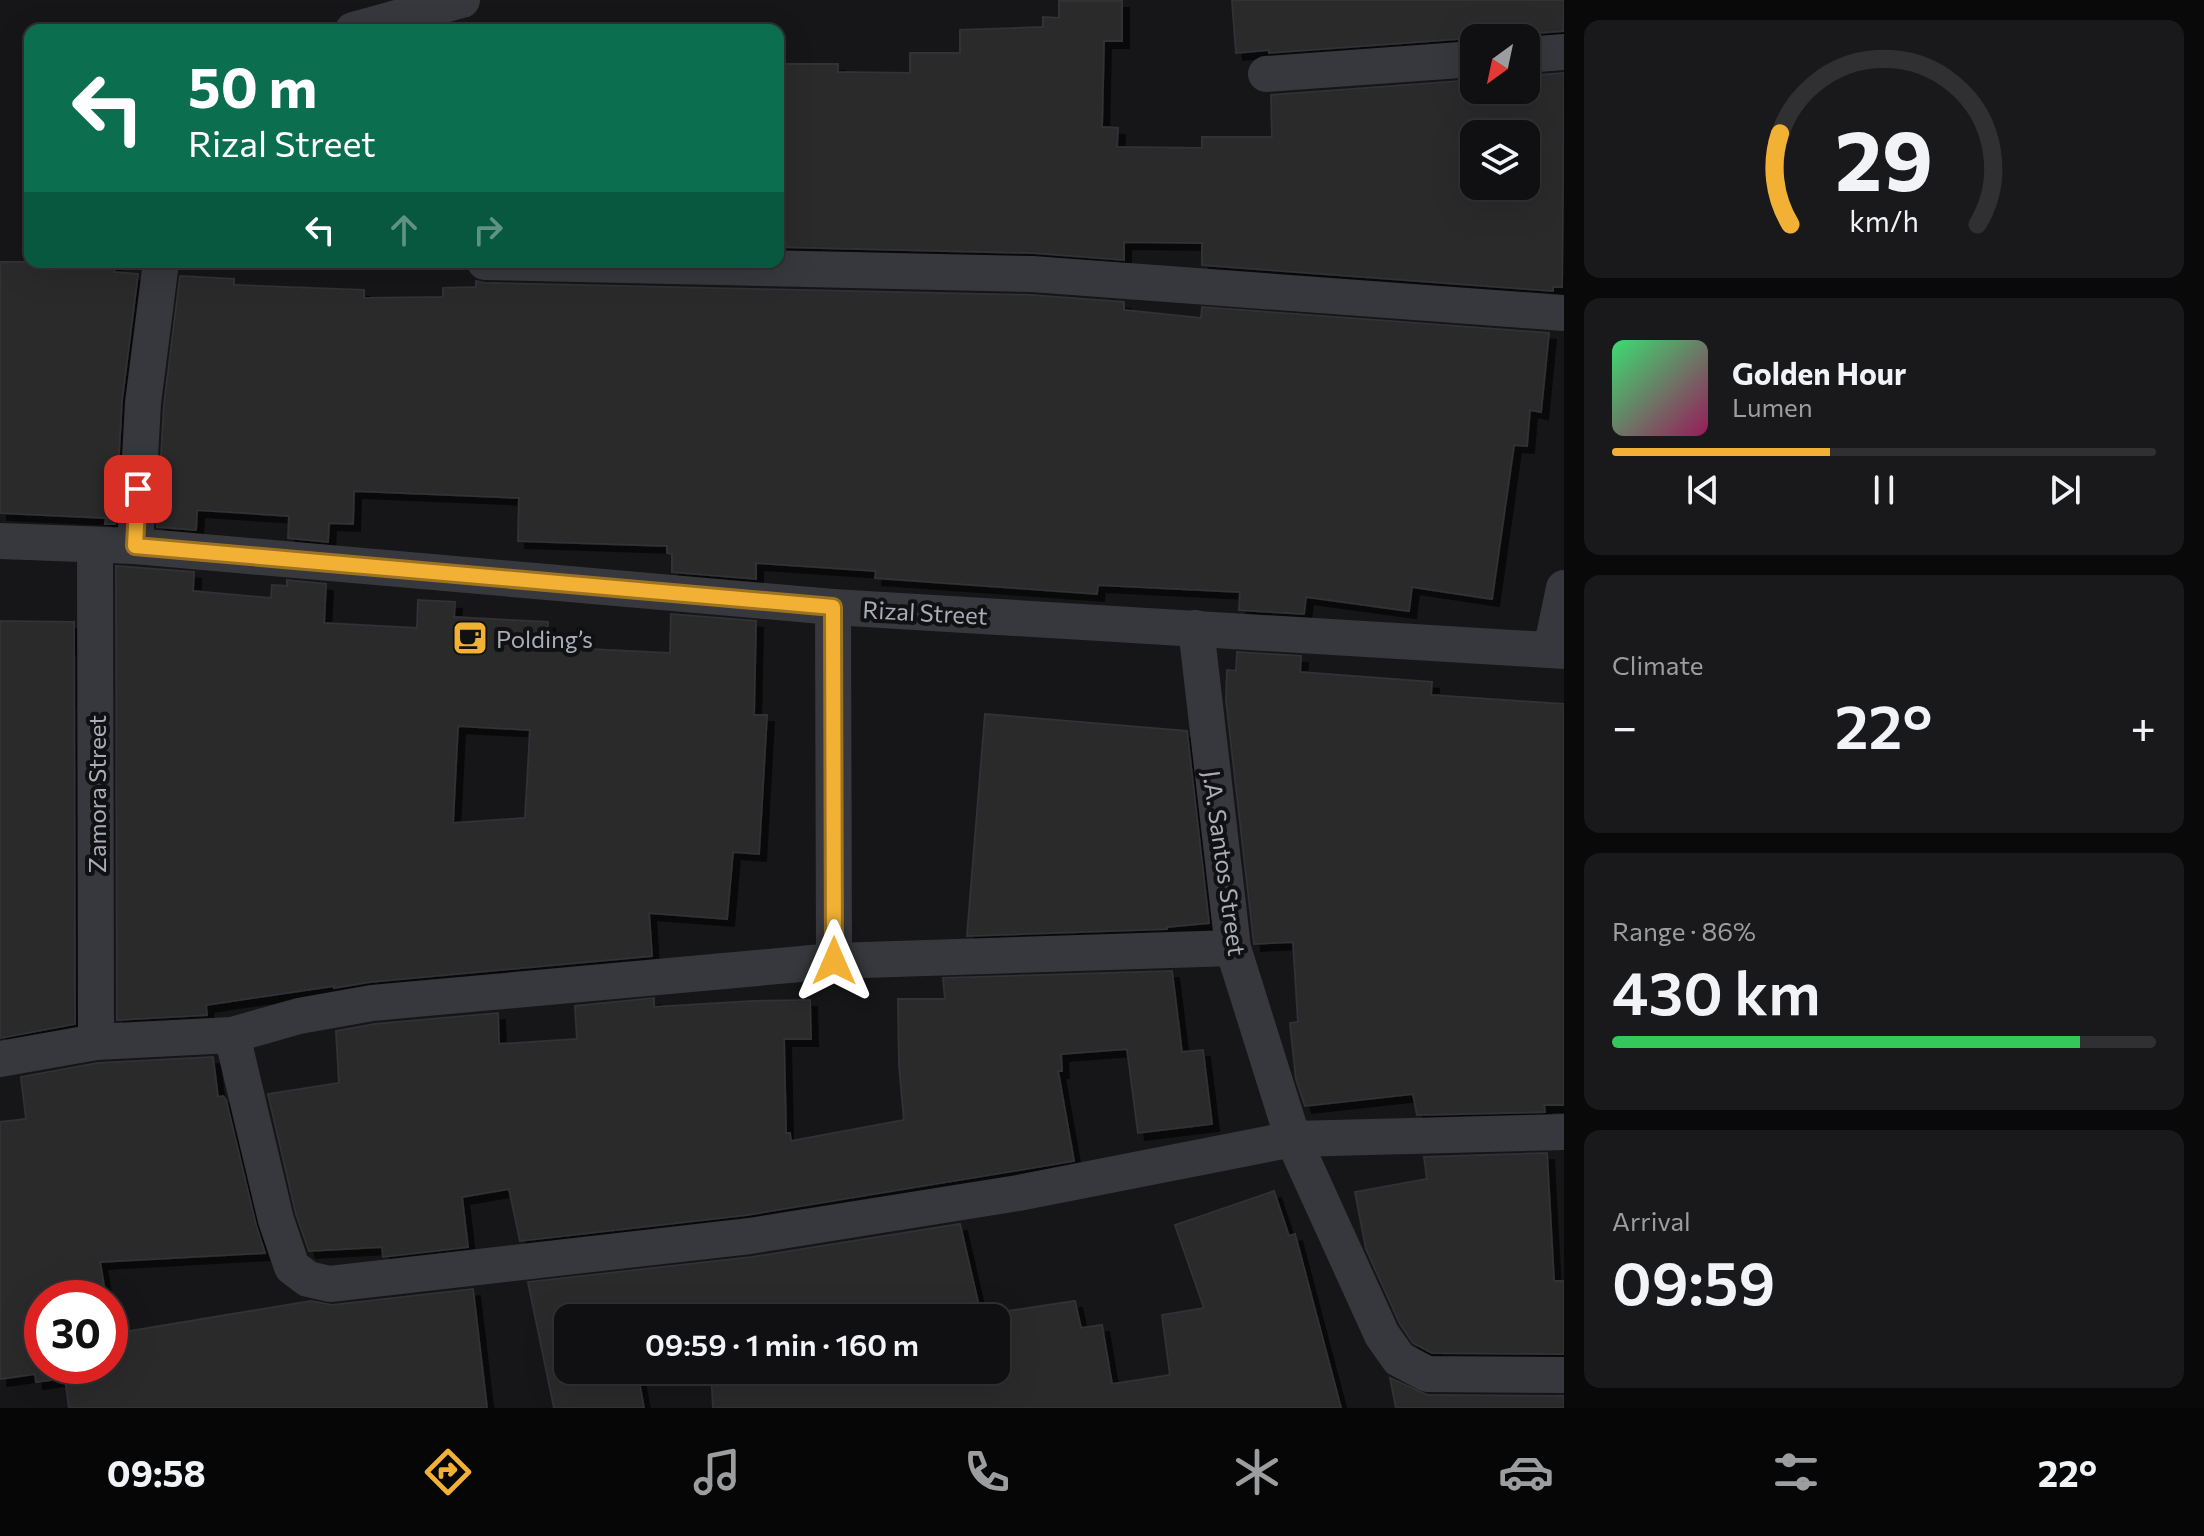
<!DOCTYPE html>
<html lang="en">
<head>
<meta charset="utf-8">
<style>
  :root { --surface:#101012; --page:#19191b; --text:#f1f3f6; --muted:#9c9d9f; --line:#303032; --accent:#f2b134 }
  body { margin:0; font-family:Commissioner,sans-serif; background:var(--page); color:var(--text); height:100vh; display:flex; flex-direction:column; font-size:30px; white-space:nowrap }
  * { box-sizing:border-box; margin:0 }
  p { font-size:26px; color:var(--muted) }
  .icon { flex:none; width:44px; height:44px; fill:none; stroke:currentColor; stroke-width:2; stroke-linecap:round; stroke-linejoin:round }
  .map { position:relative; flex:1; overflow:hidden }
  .details { display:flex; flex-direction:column; gap:20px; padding:20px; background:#09090a; width:640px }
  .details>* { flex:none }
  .banner { position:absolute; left:24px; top:24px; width:760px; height:244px; border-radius:16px; box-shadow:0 8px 32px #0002,0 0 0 2px var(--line); background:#0b6e4f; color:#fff; overflow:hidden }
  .needle { width:52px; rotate:213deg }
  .buttons { position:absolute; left:1460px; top:24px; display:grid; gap:16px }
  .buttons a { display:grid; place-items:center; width:80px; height:80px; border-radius:16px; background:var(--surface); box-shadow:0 8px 32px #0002,0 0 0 2px var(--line); font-size:40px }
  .speed { position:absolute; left:24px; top:1280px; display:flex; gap:16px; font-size:40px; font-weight:700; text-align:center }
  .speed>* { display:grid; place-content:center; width:104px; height:104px; border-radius:50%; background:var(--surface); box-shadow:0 8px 32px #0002,0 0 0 2px var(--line); line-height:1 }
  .speed .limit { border:12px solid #d22; background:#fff; color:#111 }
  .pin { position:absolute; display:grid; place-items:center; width:68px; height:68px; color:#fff; margin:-34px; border-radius:16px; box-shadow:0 4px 12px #0006 }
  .me { position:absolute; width:88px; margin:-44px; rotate:0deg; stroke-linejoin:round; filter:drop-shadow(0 0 6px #0008) }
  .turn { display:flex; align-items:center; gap:28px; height:168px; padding:0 32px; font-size:36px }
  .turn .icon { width:104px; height:104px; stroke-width:2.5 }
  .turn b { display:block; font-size:56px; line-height:68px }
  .lanes { display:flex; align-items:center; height:76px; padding:0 32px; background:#0003; justify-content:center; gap:40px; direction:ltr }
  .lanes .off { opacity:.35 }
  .big { font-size:60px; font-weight:600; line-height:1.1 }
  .details .widget { flex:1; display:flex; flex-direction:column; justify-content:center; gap:12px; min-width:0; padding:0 28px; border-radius:16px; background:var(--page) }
  .details .dial { align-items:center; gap:0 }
  .dial svg { height:208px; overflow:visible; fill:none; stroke:var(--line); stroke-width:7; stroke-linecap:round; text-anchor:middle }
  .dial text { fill:var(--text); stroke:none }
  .song { display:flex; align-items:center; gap:24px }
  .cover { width:96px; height:96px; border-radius:12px; background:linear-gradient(135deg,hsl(140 70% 55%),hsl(330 70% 35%)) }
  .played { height:8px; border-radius:4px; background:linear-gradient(90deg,var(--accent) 40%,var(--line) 40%) }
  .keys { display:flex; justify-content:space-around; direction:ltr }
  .heat { display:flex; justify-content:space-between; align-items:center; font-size:44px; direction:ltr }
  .charge { height:12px; border-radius:6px; background:linear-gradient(90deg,#34c759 86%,var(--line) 0) }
  .trip { position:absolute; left:554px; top:1304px; width:456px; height:80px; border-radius:16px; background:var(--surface); box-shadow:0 8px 32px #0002,0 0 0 2px var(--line); font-weight:600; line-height:80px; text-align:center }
  .tabs { display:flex; height:128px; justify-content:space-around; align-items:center; background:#060607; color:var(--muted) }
  .tabs .icon { width:56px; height:56px }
  .tabs .on { color:var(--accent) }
  .tabs b { font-size:36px; color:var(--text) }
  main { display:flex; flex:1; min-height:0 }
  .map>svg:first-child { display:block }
  .building { fill:#29292c; stroke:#303034; stroke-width:2; fill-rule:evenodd; filter:url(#shadow) }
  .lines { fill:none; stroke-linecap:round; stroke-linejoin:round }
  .minor { stroke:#37383d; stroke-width:36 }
  .route-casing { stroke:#9d7322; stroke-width:20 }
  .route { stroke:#f2b134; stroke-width:14 }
  .labels { text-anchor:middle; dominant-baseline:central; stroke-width:8; stroke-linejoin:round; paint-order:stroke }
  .street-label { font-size:24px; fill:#a8adb8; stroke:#111113 }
  .poi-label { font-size:24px; fill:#a8adb8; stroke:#111113; text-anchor:start }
</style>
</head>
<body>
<main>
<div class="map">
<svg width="1564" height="1408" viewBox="0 0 1564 1408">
  <defs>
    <filter id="shadow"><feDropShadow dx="7" dy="7" stdDeviation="0" flood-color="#0009"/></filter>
  </defs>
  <rect width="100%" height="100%" fill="#161618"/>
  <!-- building -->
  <g class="building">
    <path d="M1232,0H1564L1563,31L1524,34L1514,38H1472L1269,53V50L1236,53Z"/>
    <path d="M1059,1H1122V41H1104L1102,127L1118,128L1117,147L1202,148V137H1272L1271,95L1474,80V90H1526V76L1564,73L1562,287H1553V291L1202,265V243L1124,242V260L1033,253L778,247V64H838V72L910,73V53H960V30L1043,27V17L1059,18ZM1474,134H1526V186H1474Z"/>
    <path d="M0,262H115L114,272L138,274L122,400L115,524H105L106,518L0,513Z"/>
    <path d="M180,276L234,279V285L364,290V298L443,297V288L476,287V281L485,283L1031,295L1124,302V310L1201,318L1202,307L1549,333L1541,412L1530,410L1527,446L1514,445L1492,599L1412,587L1409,611L1306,597L1304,614L1239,610L1240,592L1098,585L1097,594L875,578L876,571L756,563V579L672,572V554L667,553V546L518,541L519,498L354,491L353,524L329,523L328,542L288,538L289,516L197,510L196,530L157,527L164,405Z"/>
    <path d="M116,566L194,572L193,591L271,598L272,585L287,586V580L326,584L324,623L417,628L418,600L455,602L454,617L548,622L547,647L670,653L671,614L756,621L754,715H767L759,854L733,852L727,919L649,913L652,956L370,982L334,988V986L206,1005L207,1015L117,1020ZM458,726L530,730L525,818L453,823Z"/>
    <path d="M0,621L74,622L75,1024L0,1038Z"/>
    <path d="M1237,652L1301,656L1300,672L1432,682L1431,695L1564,704V1105H1544L1545,1112L1417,1115L1413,1094L1305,1106L1296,1079L1290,1023L1298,1022L1293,942L1254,944L1226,700L1227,670L1236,671Z"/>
    <path d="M985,714L1187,731L1209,923L1167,927V929L967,936Z"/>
    <path d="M1172,971L1182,1052L1203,1050L1212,1124L1138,1133L1127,1049L1061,1054L1062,1071H1058L1074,1161L747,1215L520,1241L509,1189L462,1197L468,1247L383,1257L382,1247L309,1251L296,1214L268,1094L339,1083L336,1031L375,1024L498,1013L499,1044L577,1039L575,1006L654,998V1007L753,1001L810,1000L811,1039H784L786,1133H790L791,1141L904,1120L899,1065L898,999H945L943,978Z"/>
    <path d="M213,1057L218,1097L223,1096L226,1100L256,1225L265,1253L100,1262L106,1298H42V1366H110V1323L112,1334L311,1301L332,1305L473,1289L487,1408H69L65,1378L36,1382L35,1374L0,1379V1122L26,1119L21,1077L98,1063Z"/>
    <path d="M1547,1153L1554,1281H1564V1354L1432,1353L1413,1343L1400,1324L1366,1249L1355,1192L1427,1179L1424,1157Z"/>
    <path d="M1274,1191L1289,1236L1295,1234L1341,1408H713L711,1370H996V1318H568V1370H637L644,1408H554L528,1282L752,1257L960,1224L981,1315L1075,1301L1081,1328L1102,1325L1112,1384L1170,1375L1162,1315L1204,1308L1175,1225Z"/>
    <path d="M1390,1378L1427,1395L1564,1396V1408H1396Z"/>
  </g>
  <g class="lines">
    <!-- minor -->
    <g class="minor">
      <path d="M353,30L462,0"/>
      <path d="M1526,55L1564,52"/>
      <path d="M1266,74L1474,59"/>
      <path d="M485,262L1032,274L1564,313"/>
      <path d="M0,541L135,546L833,607L1564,651"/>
      <path d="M95,545L96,1042"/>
      <path d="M135,546L143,403L161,262"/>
      <path d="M833,607L834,961"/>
      <path d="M1196,628L1233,948L1293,1139L1382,1335L1399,1359L1427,1374L1564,1375"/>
      <path d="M1551,650L1564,588"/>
      <path d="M232,1035L276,1220L292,1267L308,1279L330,1284L750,1236L1018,1193L1293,1139L1564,1132"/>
      <path d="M0,1059L96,1042L232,1035L299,1016L372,1003L834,961L1233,948"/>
    </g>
  </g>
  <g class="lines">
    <defs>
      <path id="route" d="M138,489L135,546L833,607L834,961"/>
    </defs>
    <!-- route casing -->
    <use href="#route" class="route-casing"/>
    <!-- route -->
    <use href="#route" class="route"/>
  </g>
  <!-- icons -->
  <defs>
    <symbol id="cafe-square" viewBox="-11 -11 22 22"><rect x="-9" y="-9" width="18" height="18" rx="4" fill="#f2b134" stroke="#111113"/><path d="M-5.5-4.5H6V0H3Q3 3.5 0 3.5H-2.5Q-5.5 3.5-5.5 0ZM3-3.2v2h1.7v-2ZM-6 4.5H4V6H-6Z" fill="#111"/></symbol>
  </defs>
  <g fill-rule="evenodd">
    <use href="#cafe-square" x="450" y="618" width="40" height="40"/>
  </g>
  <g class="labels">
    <!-- street labels -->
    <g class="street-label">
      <text transform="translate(925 612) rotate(3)">Rizal Street</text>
      <text transform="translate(96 794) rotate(-90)">Zamora Street</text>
      <text transform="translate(1225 863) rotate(82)">J.A. Santos Street</text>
    </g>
    <!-- poi labels -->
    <g class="poi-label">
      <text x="496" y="638">Polding’s</text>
    </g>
  </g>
</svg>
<div class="buttons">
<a><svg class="needle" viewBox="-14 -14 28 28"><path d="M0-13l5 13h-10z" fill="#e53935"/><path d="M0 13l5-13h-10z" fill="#9c9d9f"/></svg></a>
<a><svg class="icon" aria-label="layers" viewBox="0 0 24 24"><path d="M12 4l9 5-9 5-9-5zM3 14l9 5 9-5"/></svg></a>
</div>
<div class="speed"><div class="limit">30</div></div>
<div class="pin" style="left:138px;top:489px;background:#d93025"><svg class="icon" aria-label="arrive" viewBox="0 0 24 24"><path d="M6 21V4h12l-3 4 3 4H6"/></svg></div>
<svg class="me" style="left:834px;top:961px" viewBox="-20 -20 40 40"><path d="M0-17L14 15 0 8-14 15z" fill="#f2b134" stroke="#fff" stroke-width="4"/></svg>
<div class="trip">09:59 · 1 min · 160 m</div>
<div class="banner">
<div class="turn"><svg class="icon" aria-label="left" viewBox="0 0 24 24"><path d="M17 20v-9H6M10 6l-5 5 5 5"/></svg><div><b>50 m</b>Rizal Street</div></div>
<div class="lanes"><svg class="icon" aria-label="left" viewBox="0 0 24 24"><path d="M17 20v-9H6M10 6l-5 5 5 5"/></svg><svg class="icon off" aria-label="ahead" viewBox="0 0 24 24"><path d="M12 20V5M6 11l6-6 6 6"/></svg><svg class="icon off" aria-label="right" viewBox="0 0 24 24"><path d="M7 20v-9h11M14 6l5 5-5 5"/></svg></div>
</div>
</div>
<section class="details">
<div class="widget dial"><svg viewBox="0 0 100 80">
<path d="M14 69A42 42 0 1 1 86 69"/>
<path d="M14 69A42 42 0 0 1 10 34" stroke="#f2b134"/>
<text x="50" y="56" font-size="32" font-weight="700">29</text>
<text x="50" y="72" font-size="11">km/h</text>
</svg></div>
<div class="widget">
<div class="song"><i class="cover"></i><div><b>Golden Hour</b><p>Lumen</p></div></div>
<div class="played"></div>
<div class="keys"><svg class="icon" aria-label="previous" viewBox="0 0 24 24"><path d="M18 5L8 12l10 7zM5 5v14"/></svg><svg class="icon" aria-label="pause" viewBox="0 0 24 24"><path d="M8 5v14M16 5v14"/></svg><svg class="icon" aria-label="next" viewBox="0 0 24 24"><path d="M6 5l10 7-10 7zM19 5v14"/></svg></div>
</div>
<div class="widget"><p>Climate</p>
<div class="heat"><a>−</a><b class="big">22°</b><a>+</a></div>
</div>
<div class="widget"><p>Range · 86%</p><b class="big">430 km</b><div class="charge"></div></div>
<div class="widget"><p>Arrival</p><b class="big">09:59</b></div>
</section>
</main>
<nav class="tabs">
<b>09:58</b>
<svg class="icon on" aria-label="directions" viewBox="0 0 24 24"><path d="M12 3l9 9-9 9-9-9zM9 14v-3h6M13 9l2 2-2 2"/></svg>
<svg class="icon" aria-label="music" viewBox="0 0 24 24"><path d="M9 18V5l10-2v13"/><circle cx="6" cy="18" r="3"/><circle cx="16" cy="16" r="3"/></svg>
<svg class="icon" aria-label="phone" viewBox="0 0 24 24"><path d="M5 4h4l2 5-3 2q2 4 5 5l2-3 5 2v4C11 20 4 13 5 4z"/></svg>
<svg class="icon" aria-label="climate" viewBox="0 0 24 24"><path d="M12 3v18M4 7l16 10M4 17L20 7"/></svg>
<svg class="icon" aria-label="car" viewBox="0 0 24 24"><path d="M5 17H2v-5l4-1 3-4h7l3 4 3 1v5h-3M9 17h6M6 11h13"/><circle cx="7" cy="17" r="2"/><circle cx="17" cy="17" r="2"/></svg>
<svg class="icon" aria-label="filters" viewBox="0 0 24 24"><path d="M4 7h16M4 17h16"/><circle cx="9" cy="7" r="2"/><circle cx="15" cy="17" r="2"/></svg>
<b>22°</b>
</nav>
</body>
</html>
